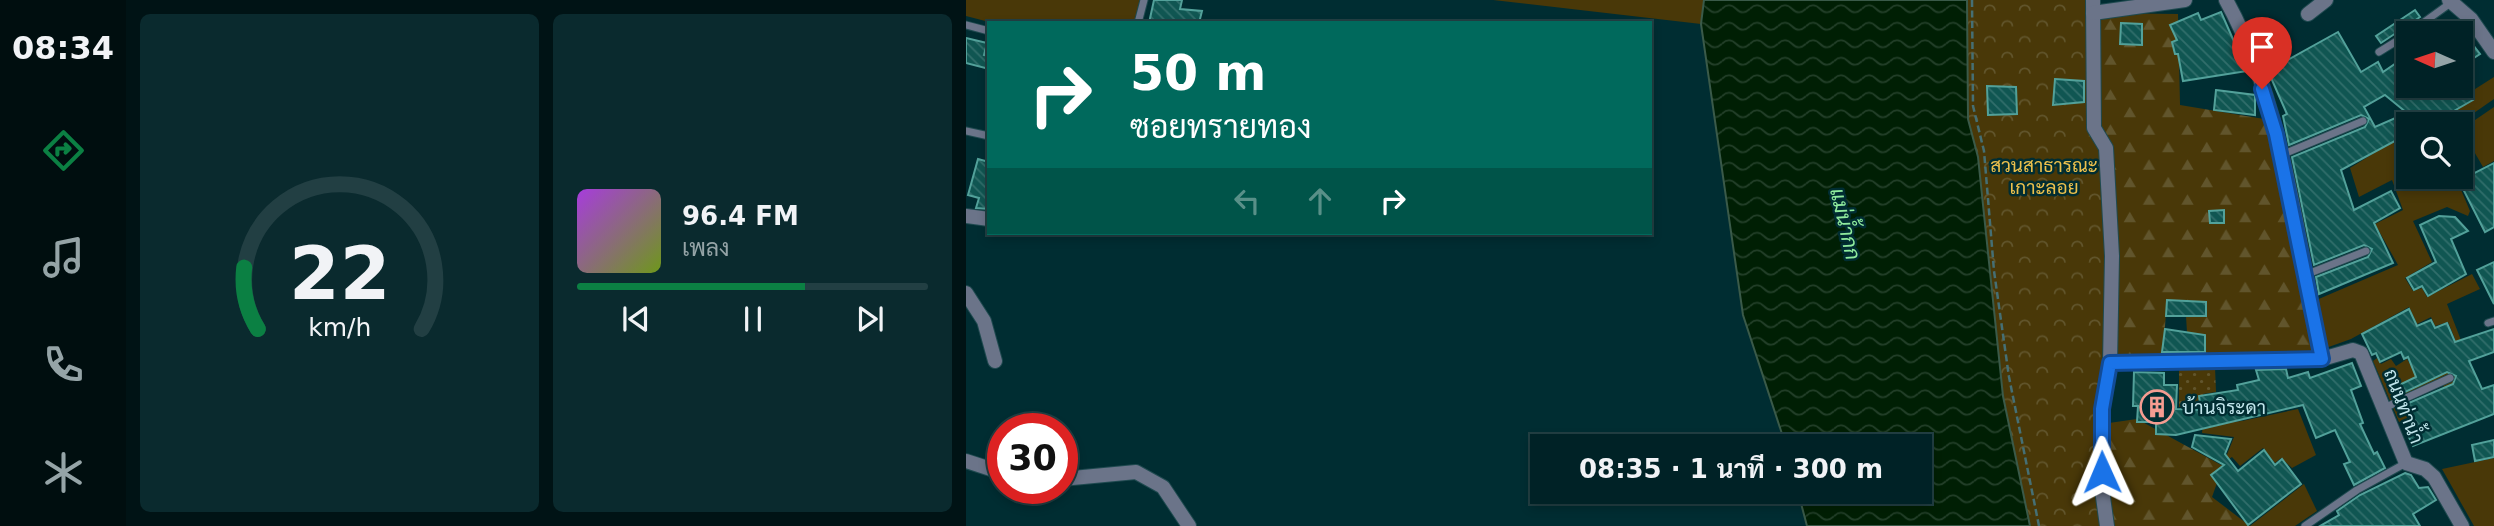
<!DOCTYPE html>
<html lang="th">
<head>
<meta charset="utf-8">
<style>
  :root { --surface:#002226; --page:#0a2a2e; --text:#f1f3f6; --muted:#95a4a7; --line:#223f43; --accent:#0b8043 }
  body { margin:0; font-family:"DejaVu Sans",Sarabun,sans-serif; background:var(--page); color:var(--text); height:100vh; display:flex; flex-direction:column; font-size:26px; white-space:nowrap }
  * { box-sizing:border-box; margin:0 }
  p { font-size:23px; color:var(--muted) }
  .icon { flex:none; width:38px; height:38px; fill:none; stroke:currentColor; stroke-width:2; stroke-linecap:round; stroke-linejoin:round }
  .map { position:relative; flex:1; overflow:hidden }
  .side { display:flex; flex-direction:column; gap:14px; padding:14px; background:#001315; width:840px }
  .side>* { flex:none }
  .guide { position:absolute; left:21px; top:21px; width:665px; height:214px; border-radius:0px; box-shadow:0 4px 10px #0003,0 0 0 2px var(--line); background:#00695c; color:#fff; overflow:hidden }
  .needle { width:46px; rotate:273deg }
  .buttons { position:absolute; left:1430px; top:21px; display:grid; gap:14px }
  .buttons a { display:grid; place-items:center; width:77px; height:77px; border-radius:0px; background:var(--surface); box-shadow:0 4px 10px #0003,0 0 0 2px var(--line); font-size:35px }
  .speed { position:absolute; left:21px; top:413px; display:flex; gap:14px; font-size:35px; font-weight:700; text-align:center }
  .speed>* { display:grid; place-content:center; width:91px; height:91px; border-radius:50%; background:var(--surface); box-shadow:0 4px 10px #0003,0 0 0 2px var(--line); line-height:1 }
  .speed .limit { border:10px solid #d22; background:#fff; color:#111 }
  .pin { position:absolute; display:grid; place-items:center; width:60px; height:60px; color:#fff; margin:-72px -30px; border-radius:50% 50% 50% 0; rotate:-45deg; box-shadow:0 0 7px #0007 }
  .pin .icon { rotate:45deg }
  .me { position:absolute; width:77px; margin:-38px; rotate:359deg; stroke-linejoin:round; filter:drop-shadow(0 0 5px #0008) }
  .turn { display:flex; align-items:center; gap:24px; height:147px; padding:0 28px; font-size:32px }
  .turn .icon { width:91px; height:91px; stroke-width:2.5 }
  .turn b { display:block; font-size:49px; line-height:60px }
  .lanes { display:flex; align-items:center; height:66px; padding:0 28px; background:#0003; justify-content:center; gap:35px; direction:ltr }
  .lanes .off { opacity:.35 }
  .side .card { flex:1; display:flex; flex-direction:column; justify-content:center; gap:10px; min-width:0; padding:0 24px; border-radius:10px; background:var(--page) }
  .side .dial { align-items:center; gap:0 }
  .dial svg { height:182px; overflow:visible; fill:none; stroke:var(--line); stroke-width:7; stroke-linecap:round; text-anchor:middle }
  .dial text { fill:var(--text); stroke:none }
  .song { display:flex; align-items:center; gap:21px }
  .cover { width:84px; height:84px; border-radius:10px; background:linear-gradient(135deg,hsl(280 70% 55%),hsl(80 70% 35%)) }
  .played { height:7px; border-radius:4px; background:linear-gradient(90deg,var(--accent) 65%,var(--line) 65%) }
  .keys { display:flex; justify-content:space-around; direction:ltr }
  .side .tiles { flex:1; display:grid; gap:14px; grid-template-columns:repeat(2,1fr) }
  .trip { position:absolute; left:564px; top:434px; width:402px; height:70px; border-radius:0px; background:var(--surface); box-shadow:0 4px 10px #0003,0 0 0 2px var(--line); font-weight:700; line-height:70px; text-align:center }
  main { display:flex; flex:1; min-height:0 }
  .menu { display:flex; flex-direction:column; width:126px; justify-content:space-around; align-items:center; background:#000e0f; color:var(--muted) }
  .menu .icon { width:49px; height:49px }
  .menu .current { color:var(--accent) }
  .menu b { font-size:32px; color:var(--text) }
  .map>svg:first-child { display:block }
  .grass { fill:#493808 }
  .forest { fill:url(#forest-firs); fill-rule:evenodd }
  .park { fill:url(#park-crowns) }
  .garden { fill:url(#garden-dots) }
  .water { fill:url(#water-waves); stroke:#3a5a49; stroke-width:2 }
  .building { fill:url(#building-back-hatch); stroke:#52a19a; stroke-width:2; fill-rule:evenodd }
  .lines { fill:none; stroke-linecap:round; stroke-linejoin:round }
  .lane-casing { stroke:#1f4a50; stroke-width:9 }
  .street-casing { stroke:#1f4a50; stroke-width:16 }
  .path { stroke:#456f74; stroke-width:2.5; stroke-dasharray:7 3.5; stroke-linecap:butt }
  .lane { stroke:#6b7489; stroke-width:7 }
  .street { stroke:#6b7489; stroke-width:14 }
  .route-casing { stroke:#114b97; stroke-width:18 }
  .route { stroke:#1a73e8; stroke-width:12 }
  .labels { text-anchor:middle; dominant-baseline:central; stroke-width:5; stroke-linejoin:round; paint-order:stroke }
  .park-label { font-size:19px; fill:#ecc04c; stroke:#002d32 }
  .street-label { font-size:19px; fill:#c0e5eb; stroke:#002d32 }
  .poi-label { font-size:19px; fill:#c0e5eb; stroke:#002d32; text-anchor:start }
  .water-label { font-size:21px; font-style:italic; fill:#8feb9d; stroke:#002d32 }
</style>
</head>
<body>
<main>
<nav class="menu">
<b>08:34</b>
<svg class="icon current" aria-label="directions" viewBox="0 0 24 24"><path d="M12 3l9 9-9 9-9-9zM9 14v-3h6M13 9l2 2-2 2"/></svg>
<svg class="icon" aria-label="music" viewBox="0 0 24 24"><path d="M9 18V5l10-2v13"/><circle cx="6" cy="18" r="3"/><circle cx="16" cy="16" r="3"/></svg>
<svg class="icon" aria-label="phone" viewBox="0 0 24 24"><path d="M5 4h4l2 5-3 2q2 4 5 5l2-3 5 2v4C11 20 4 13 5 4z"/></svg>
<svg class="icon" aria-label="climate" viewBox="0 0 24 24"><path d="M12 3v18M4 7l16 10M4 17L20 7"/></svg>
</nav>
<section class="side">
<div class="tiles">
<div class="card dial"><svg viewBox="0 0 100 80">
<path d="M14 69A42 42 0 1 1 86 69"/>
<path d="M14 69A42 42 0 0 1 8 42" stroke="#0b8043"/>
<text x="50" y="56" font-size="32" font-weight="700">22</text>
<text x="50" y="72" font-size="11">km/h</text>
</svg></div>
<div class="card">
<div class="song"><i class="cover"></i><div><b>96.4 FM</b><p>เพลง</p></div></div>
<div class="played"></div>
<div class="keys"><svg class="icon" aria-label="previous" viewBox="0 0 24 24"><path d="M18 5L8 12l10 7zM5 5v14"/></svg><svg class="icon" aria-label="pause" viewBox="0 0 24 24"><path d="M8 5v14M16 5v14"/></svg><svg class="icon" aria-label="next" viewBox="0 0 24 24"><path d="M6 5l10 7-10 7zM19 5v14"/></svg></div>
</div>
</div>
</section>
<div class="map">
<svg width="1528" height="526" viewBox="0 0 1528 526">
  <defs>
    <pattern id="forest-firs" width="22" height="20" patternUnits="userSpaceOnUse" patternTransform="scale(1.75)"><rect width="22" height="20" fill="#493808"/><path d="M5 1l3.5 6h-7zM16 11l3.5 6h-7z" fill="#61552c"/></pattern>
    <pattern id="park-crowns" width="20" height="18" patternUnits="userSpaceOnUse" patternTransform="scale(1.75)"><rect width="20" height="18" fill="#493808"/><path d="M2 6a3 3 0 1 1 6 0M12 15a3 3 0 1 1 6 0" fill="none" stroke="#61552c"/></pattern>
    <pattern id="garden-dots" width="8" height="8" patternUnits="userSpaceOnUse" patternTransform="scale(1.75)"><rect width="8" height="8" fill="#493808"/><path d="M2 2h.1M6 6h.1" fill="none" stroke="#61552c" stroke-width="1.8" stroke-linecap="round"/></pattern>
    <pattern id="water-waves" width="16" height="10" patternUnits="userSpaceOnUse" patternTransform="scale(1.75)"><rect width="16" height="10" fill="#001f04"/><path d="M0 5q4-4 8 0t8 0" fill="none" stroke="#233f29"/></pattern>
    <pattern id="building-back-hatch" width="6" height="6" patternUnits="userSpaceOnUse" patternTransform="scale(1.75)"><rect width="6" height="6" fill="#105652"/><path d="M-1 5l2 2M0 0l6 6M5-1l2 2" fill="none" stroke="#316e6b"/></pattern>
  </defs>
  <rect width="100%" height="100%" fill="#002d32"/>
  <!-- grass -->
  <g class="grass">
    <path d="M0,0H174L168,23H27L0,16Z"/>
    <path d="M527,0H738L735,24Z"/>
    <path d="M1528,77V99L1492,124H1454Z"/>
    <path d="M1528,107V161L1517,167L1502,141L1509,120Z"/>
    <path d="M1442,132V177H1476L1479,184L1490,178L1504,211L1502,216L1481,207L1447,221L1466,262L1439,278L1447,291L1456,288L1461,297L1506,274L1514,289L1481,304L1498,348L1482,344L1489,339L1482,322L1469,326L1465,317L1451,324L1443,307L1385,339L1357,349L1348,301L1432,265L1409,224L1437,210L1426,180L1393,197L1384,168Z"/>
    <path d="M1469,355L1482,373L1487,371L1496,391L1484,397L1476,384L1436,403L1442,419L1433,422L1407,361L1411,358L1415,364L1425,359L1430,366L1441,359L1444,364Z"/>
    <path d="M1332,409L1350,455L1326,468L1315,458L1309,463L1297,448L1274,466L1266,457L1258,462L1268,437L1236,433L1237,425L1276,421Z"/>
    <path d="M1528,458V526H1508L1476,469Z"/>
    <path d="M1338,484L1351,511L1329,526H1284Z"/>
  </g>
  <!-- forest -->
  <g class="forest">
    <path d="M1127,13L1212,14L1214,105L1298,119L1314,156L1356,359L1144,363L1128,128ZM1155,23L1176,24V44H1155ZM1201,300L1240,302L1220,316L1221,332L1239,336L1238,353L1197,352Z"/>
    <path d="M1171,419L1257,466L1246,497L1284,526H1141L1136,424Z"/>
  </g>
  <!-- park -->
  <path class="park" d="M1001,0H1127L1128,128L1140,148L1141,526H1064L1037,396L1012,157L1002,119Z"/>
  <!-- garden -->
  <path class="garden" d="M1249,367L1250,392L1237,394L1238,402L1232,403V407H1213V368Z"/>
  <!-- water -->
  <path class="water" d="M738,0H1001L1002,119L1012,157L1037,396L1064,526H841L832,492H954V446H820L777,315L735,24Z"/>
  <!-- building -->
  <g class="building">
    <path d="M188,0H216L214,9L236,11L233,23H183Z"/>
    <path d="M1449,10L1454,17L1415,43L1410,36Z"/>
    <path d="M1255,12L1281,71L1217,81L1212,54H1209L1206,42L1211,40L1204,25L1232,13L1235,20Z"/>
    <path d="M1155,23L1176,24V45L1154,44Z"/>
    <path d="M1494,28L1514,54L1494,67Z"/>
    <path d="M1372,32L1395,72L1412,62L1417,72L1442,55V86H1499L1507,100L1465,124H1442V134L1375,170L1388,210L1425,191L1434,208L1408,223L1427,263L1353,294L1350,277L1402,257L1406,249L1398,245L1348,265L1326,157L1399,127L1403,119L1395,115L1323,145L1317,116L1321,114L1302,71ZM1419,95L1441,113L1409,127L1398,107Z"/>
    <path d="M0,38L21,43L18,55L23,56V69L0,63Z"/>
    <path d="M1089,79L1118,81V102L1087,105Z"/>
    <path d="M1021,86L1050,87L1051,114L1022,115Z"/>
    <path d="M1250,90L1289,95V115L1248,110Z"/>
    <path d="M12,159L23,162V209L10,208L13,198L2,195Z"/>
    <path d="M1528,163V227L1519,232L1493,181Z"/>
    <path d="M1258,210V223H1244L1243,211Z"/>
    <path d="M1473,216L1489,217L1502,231L1485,239L1500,274L1462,296L1456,286L1448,290L1441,278L1470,262L1454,225Z"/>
    <path d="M1528,262V304L1511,270Z"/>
    <path d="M1201,300L1240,302V316H1200Z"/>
    <path d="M1443,309L1451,326L1465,320L1469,328L1481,323L1489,342L1528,329V352L1503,361L1516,389L1528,385V414L1447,446L1437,424L1446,420L1438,405L1487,384L1490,376L1481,372L1433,395L1429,387L1450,377L1442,357L1438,359L1435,352L1414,362L1410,353L1406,355L1396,334Z"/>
    <path d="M1199,329L1239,335V352H1196Z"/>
    <path d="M1386,363L1395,386L1385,390L1397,423L1394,424L1408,454L1411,452L1419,468L1388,485L1378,464L1384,462L1369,430L1350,438L1337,405L1210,435L1190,434V422H1171L1172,406H1167L1168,372L1198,373V385H1211L1210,409L1235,410L1233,396L1272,390L1271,385L1293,380L1290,370L1320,369L1322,378L1342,372L1344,378Z"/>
    <path d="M1229,435L1265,439L1259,454L1272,471L1298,450L1309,465L1316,459L1335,484L1282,525L1245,475L1258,465L1226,447Z"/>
    <path d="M1528,440V457L1509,461L1506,445Z"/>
    <path d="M1439,473L1445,475L1453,488L1462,487L1470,500L1447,514L1454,526H1354L1373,515L1371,511L1394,495Z"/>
  </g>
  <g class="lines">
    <defs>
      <g id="lane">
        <path d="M172,23L178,0"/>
        <path d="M0,25L23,31"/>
        <path d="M1443,33L1486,2"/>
        <path d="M1413,52L1442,34"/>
        <path d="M0,131L23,136"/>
        <path d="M1315,155L1397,121"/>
        <path d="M1339,275L1400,251"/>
        <path d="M1522,323L1528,321"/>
        <path d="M1418,408L1484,378"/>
        <path d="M1339,526L1391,490L1440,463"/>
      </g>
      <g id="street">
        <path d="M1127,0L1128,128L1140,148L1146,256L1144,363L1136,409L1137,497L1141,526"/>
        <path d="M1260,0C1317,102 1332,244 1356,359"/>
        <path d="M1483,0L1505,19L1528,52"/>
        <path d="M1127,13L1219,0"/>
        <path d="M1342,14L1360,0"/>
        <path d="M0,216L23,219"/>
        <path d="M0,293L18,321L29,361"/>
        <path d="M1144,363L1356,359L1387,350L1395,353L1440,463L1459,469L1468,477L1496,526"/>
        <path d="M0,461L37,473"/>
        <path d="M96,479L170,472L197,487L223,526"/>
      </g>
    </defs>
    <!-- lane casing -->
    <use href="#lane" class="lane-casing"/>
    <!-- street casing -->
    <use href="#street" class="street-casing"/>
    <!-- path -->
    <path class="path" d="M1006,0L1007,106L1018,151L1028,271L1043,377L1073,526"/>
    <!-- lane -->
    <use href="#lane" class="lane"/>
    <!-- street -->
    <use href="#street" class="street"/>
  </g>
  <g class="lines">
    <defs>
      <path id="route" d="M1136,472V409L1144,363L1356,359L1310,134L1296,89"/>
    </defs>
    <!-- route casing -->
    <use href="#route" class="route-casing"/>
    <!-- route -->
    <use href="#route" class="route"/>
  </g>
  <!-- icons -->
  <defs>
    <symbol id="building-ring" viewBox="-11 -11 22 22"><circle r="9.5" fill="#002d32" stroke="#f59c91" stroke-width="1.5"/><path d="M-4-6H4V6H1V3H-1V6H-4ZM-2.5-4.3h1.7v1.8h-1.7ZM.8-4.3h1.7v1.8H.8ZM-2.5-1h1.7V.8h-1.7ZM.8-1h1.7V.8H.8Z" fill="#f59c91"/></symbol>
  </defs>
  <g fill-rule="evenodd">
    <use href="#building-ring" x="1172" y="388" width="38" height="38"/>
  </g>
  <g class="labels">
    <!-- park labels -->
    <g class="park-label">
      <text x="1078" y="165">สวนสาธารณะ<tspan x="1078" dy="22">เกาะลอย</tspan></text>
    </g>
    <!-- street labels -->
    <g class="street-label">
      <text transform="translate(1438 406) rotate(69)">ถนนท่าน้ำ</text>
    </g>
    <!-- poi labels -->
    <g class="poi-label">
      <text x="1216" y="407">บ้านจิระดา</text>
    </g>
    <!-- water labels -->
    <g class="water-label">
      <text transform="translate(879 224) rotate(77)">แม่น้ำกก</text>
    </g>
  </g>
</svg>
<div class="buttons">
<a><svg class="needle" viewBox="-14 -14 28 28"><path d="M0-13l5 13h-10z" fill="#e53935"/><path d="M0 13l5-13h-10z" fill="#95a4a7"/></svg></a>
<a><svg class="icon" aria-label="search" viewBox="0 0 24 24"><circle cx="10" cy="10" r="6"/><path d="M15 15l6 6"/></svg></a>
</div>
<div class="speed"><div class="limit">30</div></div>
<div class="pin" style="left:1296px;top:89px;background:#d93025"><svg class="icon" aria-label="arrive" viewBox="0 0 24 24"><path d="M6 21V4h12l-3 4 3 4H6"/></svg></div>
<svg class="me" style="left:1136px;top:472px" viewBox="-20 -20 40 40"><path d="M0-17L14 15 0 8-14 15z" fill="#1a73e8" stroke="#fff" stroke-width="4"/></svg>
<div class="trip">08:35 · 1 นาที · 300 m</div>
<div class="guide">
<div class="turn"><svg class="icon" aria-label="right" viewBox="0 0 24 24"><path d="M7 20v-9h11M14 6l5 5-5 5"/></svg><div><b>50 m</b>ซอยทรายทอง</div></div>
<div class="lanes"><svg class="icon off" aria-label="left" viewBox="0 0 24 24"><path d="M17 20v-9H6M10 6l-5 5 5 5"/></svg><svg class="icon off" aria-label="ahead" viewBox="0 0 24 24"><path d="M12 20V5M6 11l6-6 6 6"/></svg><svg class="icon" aria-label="right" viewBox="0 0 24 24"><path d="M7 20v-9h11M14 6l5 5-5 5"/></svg></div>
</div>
</div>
</main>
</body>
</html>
